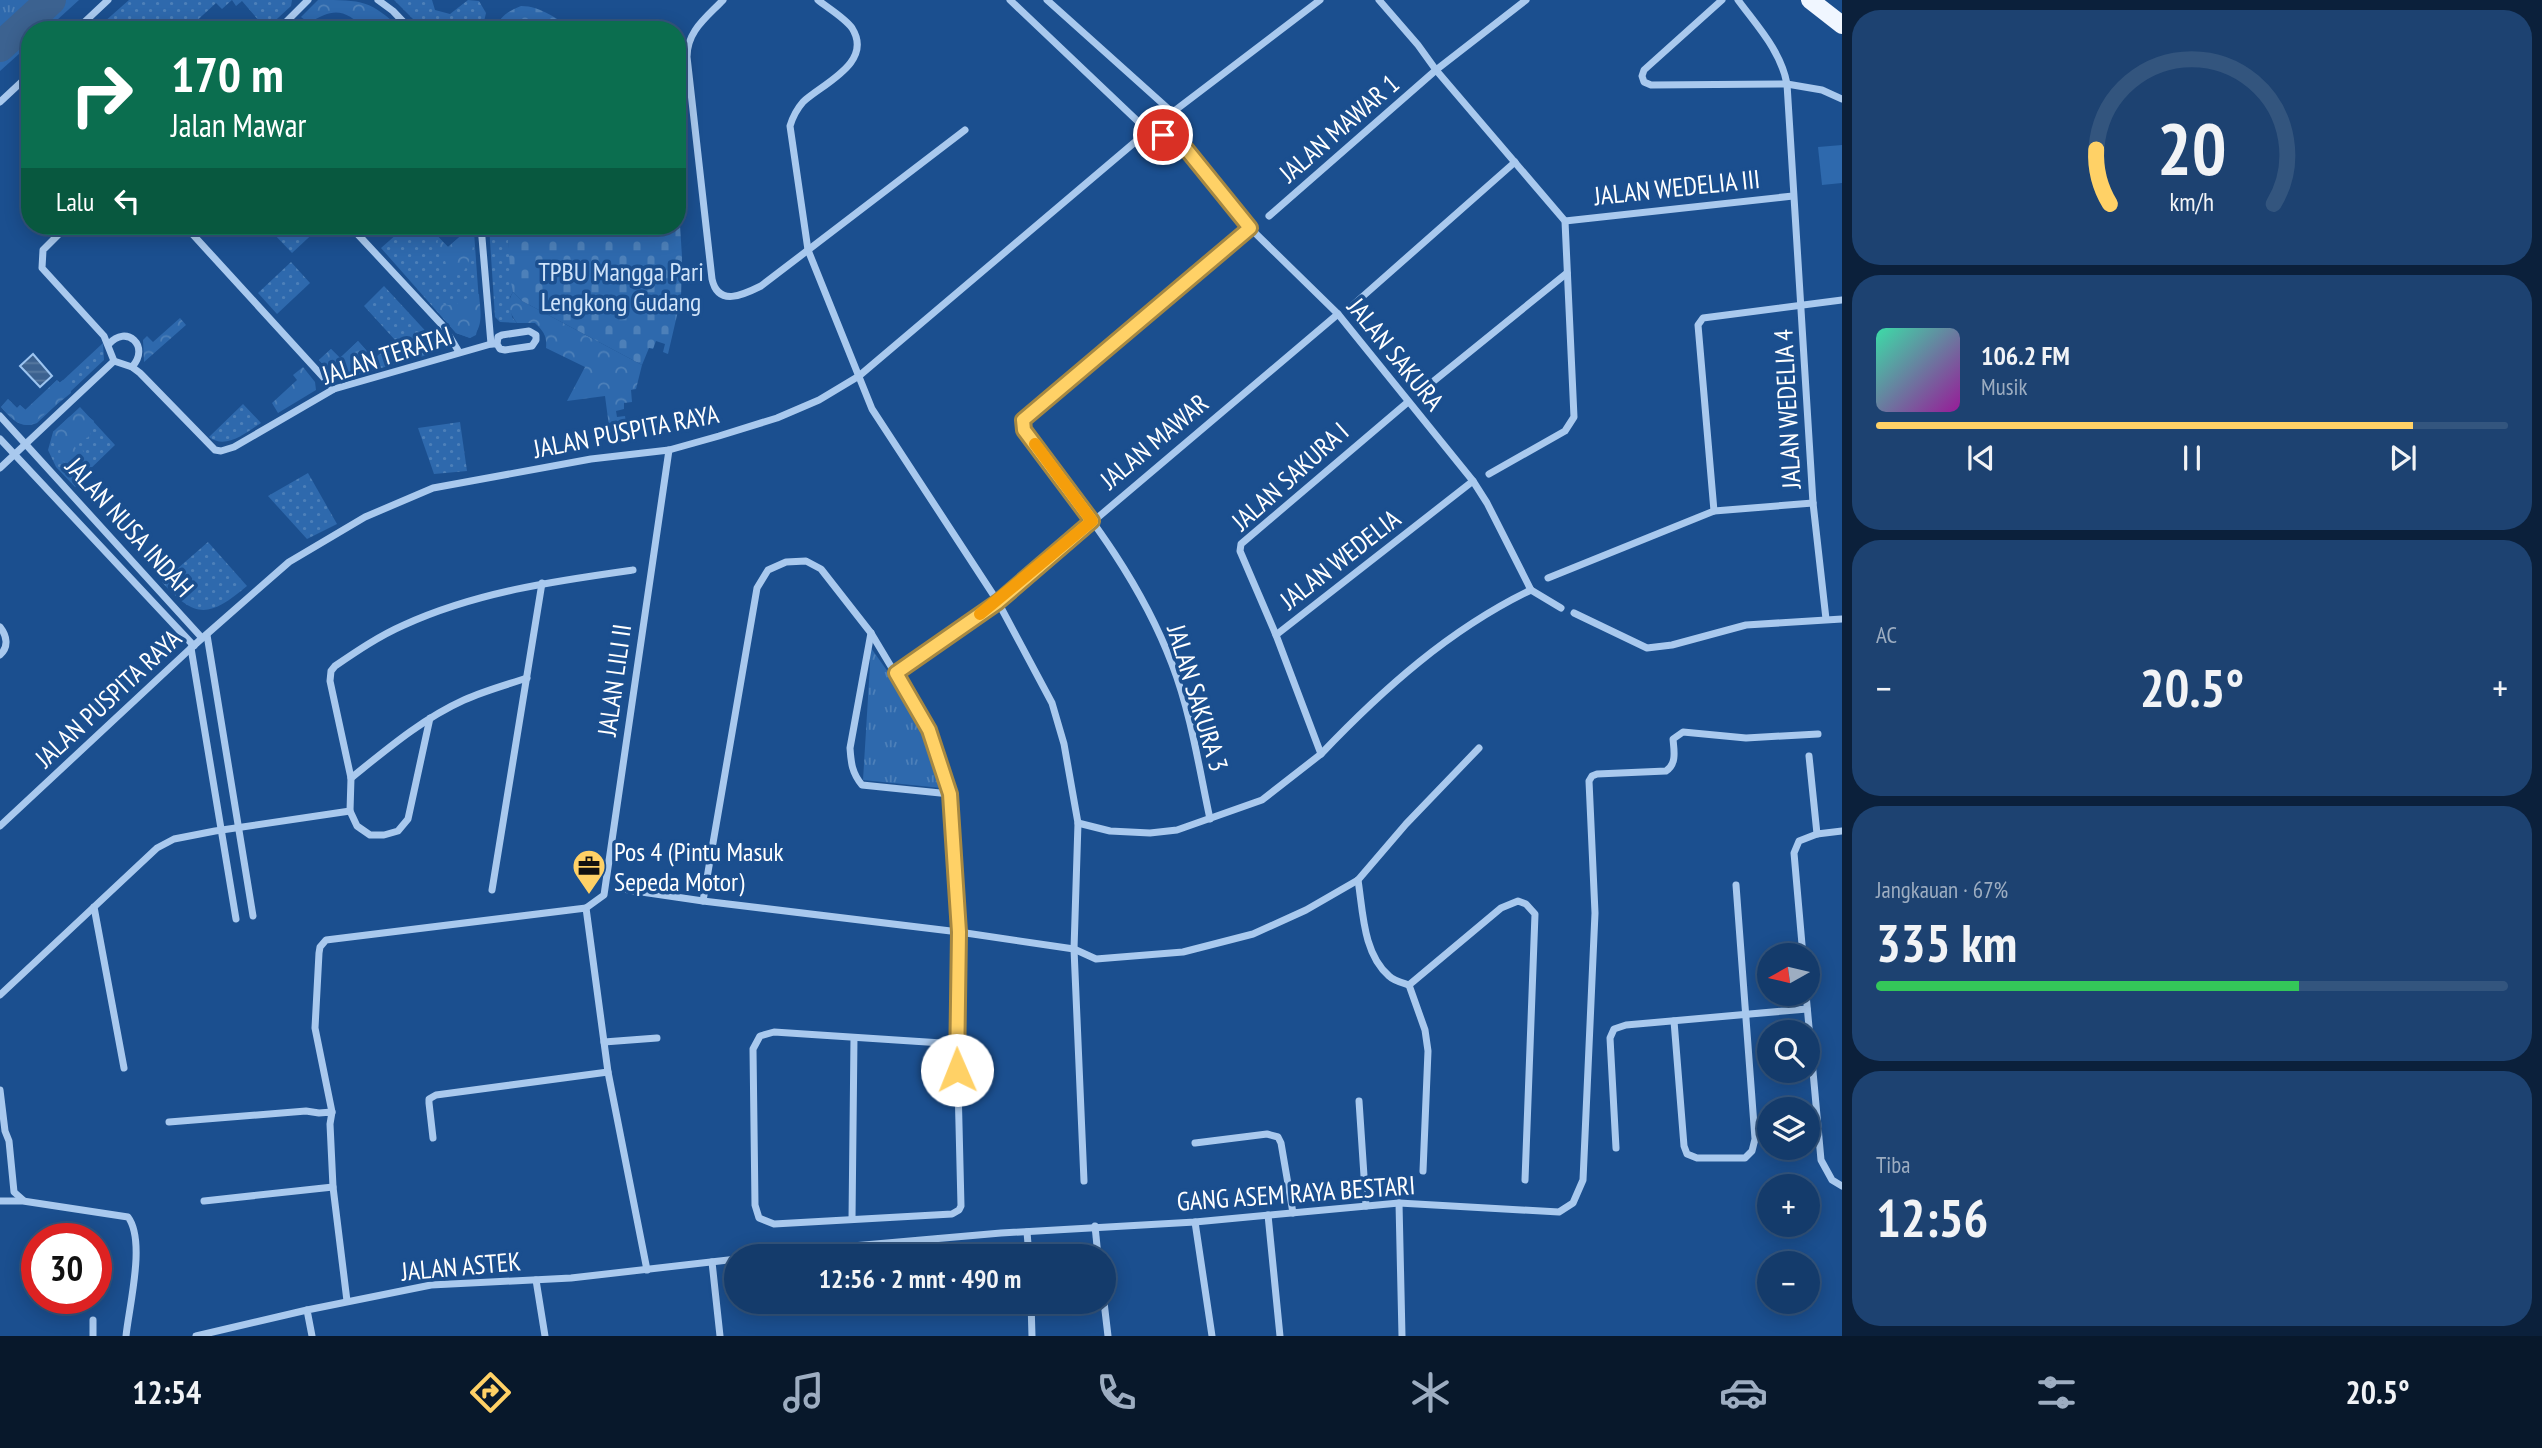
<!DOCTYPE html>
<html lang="id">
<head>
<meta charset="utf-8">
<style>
  :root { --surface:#143b6b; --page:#1d4271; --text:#f1f3f6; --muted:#9dadc1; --line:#33557e; --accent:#ffd166 }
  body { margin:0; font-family:"PT Sans Narrow",sans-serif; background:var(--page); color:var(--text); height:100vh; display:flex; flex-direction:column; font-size:26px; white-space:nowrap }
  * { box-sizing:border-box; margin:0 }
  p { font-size:23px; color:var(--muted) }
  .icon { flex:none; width:38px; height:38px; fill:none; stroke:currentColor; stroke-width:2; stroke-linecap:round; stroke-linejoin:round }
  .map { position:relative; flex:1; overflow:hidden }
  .side { display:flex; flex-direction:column; gap:10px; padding:10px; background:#0b203b; width:700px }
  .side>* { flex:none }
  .banner { position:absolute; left:21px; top:21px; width:665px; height:214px; border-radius:28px; box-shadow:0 4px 18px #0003,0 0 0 2px var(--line); background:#0b6e4f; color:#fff; overflow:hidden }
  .needle { width:46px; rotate:262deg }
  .tools { position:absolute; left:1757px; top:943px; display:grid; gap:14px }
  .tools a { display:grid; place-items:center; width:63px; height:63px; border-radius:50%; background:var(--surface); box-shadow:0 4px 18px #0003,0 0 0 2px var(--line); font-size:35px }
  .speed { position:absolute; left:21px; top:1223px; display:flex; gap:14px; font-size:35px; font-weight:700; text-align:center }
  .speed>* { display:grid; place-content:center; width:91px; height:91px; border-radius:50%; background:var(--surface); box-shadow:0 4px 18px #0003,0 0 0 2px var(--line); line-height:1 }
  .speed .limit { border:10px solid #d22; background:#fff; color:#111 }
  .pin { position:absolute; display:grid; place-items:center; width:60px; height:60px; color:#fff; margin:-30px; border:4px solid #fff; border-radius:50%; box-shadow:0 2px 7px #0007 }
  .me { position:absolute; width:77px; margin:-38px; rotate:359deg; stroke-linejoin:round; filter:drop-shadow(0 0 5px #0008) }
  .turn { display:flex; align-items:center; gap:24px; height:147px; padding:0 35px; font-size:32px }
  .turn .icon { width:91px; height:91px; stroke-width:2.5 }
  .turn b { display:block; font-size:49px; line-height:60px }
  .then { display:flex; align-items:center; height:66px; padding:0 35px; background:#0003; gap:14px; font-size:26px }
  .big { font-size:52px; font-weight:800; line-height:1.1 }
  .side .card { flex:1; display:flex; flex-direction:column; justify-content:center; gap:10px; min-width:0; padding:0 24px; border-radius:28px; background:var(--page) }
  .side .dial { align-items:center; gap:0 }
  .dial svg { height:182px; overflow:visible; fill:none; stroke:var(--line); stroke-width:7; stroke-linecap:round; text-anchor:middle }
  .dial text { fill:var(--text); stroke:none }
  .song { display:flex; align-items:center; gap:21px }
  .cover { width:84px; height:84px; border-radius:10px; background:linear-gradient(135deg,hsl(160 70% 55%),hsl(300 70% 35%)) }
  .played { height:7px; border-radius:4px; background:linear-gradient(90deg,var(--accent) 85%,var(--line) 85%) }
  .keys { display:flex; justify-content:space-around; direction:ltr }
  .heat { display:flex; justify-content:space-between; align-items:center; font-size:38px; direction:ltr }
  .charge { height:10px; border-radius:5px; background:linear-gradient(90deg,#34c759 67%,var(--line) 0) }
  .trip { position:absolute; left:724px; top:1244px; width:392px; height:70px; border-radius:35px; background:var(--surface); box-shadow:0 4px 18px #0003,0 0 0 2px var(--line); font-weight:800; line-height:70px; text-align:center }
  .dock { display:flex; height:112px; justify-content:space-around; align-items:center; background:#08182b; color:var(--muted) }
  .dock .icon { width:49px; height:49px }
  .dock .current { color:var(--accent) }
  .dock b { font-size:32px; color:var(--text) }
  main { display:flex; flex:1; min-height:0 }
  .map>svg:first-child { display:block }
  .grass { fill:url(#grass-dots) }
  .forest { fill:url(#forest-crowns) }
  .cemetery { fill:url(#cemetery-stones) }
  .park { fill:url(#park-tufts) }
  .garden { fill:#2e69ad }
  .water { fill:url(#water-rules); stroke:#9cc4f0; stroke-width:2 }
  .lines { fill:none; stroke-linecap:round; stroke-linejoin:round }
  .river { stroke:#3c6290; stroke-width:30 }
  .minor { stroke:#a9c9ee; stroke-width:7 }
  .primary { stroke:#f0f6ff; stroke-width:18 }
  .route-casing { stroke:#a68842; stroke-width:18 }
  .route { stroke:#ffd166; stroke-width:12 }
  .slow { stroke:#f59e0b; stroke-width:12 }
  .labels { text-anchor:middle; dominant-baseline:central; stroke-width:7; stroke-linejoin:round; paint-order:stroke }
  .street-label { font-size:26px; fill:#fff; stroke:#1b4f8f }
  .park-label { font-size:26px; fill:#cfe3fa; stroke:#1b4f8f }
  .poi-label { font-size:26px; fill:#fff; stroke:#1b4f8f; text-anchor:start }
</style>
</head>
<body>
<main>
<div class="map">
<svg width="1842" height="1336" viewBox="0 0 1842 1336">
  <defs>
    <pattern id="grass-dots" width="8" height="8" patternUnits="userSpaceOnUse" patternTransform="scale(1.75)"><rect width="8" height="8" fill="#2e69ad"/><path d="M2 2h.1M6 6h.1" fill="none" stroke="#4d80b9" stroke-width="1.8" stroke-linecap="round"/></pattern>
    <pattern id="forest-crowns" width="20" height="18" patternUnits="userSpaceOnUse" patternTransform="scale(1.75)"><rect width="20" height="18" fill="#2e69ad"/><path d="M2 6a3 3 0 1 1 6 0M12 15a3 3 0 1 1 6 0" fill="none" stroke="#4d80b9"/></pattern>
    <pattern id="cemetery-stones" width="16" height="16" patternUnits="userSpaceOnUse" patternTransform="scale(1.75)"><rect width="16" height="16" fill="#2e69ad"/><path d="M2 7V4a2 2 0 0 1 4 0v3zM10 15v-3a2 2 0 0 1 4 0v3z" fill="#4d80b9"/></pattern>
    <pattern id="park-tufts" width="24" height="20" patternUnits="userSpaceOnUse" patternTransform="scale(1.75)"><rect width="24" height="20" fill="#2e69ad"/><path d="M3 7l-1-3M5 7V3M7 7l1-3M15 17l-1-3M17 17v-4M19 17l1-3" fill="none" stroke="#4d80b9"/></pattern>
    <pattern id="water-rules" width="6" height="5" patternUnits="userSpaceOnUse" patternTransform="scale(1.75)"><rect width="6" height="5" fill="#3c6290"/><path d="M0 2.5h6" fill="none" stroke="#597aa1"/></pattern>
  </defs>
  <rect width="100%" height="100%" fill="#1b4f8f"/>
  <!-- grass -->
  <g class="grass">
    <path d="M129,0H292L291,6L266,29L242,1L236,6L232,0L222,9L216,3L191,26L190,30H95Z"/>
    <path d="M394,0H432L435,10L450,14L468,0L479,1L486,13L482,30H424Z"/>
    <path d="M280,226H321L292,253L273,233Z"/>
    <path d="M406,226H428L448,247L464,233L474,232L480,316L476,335L470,338L456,333L381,248Z"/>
    <path d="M489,226H507L513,292L510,297L512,317L517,323L500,322L495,317Z"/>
    <path d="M291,262L310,283L277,314L258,293Z"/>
    <path d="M384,286L432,338L433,349L427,355L346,378L334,377L319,360L331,349L340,358L358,341L374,359L395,340L364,306Z"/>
    <path d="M103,343L104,360L37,423C20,430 11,418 1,407L8,399L17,408L20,405L26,410L57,380L60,383Z"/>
    <path d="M243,404L261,423C245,433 226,450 209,437Z"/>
    <path d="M80,407L115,445L85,474L87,477L75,487L56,467L48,450L53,432Z"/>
    <path d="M460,422L467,471L434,474L418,428Z"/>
    <path d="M308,473L337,524L307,539L268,496Z"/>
    <path d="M208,542L247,586C209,618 195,619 162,582Z"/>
  </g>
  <!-- forest -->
  <g class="forest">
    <path d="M318,0C363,0 370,0 402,30H388L377,19L366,30C345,9 334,7 309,23L301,17Z"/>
    <path d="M474,232C475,243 470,265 462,273H452L447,268L445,260L437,251L438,237L448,247L464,233Z"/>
    <path d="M513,292L522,301L642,365L636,389L631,390L632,402L624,403V409L616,411L617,417L625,416L627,431L610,434L605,396L567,401L585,367L546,348C547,336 544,332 535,323H517C510,314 506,303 513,292Z"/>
    <path d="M479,294C480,309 485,329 470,338L456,333L432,305L436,302C441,303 445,305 449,305C461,305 467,295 479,294Z"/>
    <path d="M180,318L186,325L144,362L143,340L147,336L153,342Z"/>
    <path d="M358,341L374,359L377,369L346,378L334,377L319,360L331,349L340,358Z"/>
    <path d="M303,367L315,382L316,390L278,413L272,403L297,380L293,375Z"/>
    <path d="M57,380L59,383L63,380L70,383L71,393L31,425C16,425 10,417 1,407L8,399L17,408L20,405L25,410Z"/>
    <path d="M81,411L94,421L90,435L87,438L81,436L73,442L76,449L83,450L88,461L85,469L79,470L75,458L68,465L61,460C59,448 64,447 53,437V432L69,417Z"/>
  </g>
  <!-- cemetery -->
  <g class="cemetery">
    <path d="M521,6C541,6 558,20 575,30H496C499,16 509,11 521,6Z"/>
    <path d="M677,177L682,257L681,298L668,354L663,352L665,344L656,341L653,349L649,348L642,365L522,301L513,292L511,282L507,226H677Z"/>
  </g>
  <!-- park -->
  <g class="park">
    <path d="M0,0H79L46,30H30V44L0,71Z"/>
    <path d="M871,648L903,693L926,740L941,788L863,780Z"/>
  </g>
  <!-- garden -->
  <path class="garden" d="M1842,145V183L1822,185L1818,147Z"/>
  <!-- water -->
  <path class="water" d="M33,354L52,376L40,387L20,366Z"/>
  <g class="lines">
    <!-- river -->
    <path class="river" d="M0,47L51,0"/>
    <!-- minor -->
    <g class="minor">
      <path d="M378,0L393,11L411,30"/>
      <path d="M723,0C706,18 687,31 687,57L712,279C718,307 743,295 761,286L965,130"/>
      <path d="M818,0C828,8 845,18 852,28C874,63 822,84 803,102C796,110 793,116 790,126L808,250L872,409L998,602L1052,703L1064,744L1078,823L1074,949L1084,1181"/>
      <path d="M1010,0L1148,131L1178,139"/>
      <path d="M1047,0L1173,113L1178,139L1250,228L1338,314L1473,481L1487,503L1531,590L1561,608"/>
      <path d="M1379,0L1418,45L1436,70L1565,221L1574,417L1565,431L1489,474"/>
      <path d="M1722,0L1644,70L1642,76L1644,82L1651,85L1787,84L1822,90L1842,99"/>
      <path d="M1738,0C1757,26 1781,51 1787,84L1813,503L1826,619"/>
      <path d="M76,30L108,0"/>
      <path d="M278,30L308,0"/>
      <path d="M0,102L30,74"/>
      <path d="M1269,216L1436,70L1526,0"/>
      <path d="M1565,221L1793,196"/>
      <path d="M67,226L43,250L42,268L104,336L114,361L132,367L140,373L215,450L221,451L234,447L334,389L491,344H497L500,349L505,350L532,346L536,340V335L529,331L502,335L498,337L497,344"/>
      <path d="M185,226L334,389"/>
      <path d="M350,226L444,327L459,352"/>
      <path d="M481,226L491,344"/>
      <path d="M1353,305L1515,162"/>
      <path d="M109,344C126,324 151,346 132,367"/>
      <path d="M1419,393L1567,273"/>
      <path d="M0,416L202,638"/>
      <path d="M0,439L194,646"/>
      <path d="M0,468L114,361"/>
      <path d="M1714,511L1813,503"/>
      <path d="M1548,578L1714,511L1698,325L1703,318L1842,300"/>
      <path d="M1574,613L1647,648L1672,645L1746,625L1842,619"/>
      <path d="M0,627C7,636 9,647 0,655"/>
      <path d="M871,633L850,748C851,763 852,773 862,785L950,794"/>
      <path d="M207,635L253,916"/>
      <path d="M1276,635L1240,551L1241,544L1408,402"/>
      <path d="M191,648L236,919"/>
      <path d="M896,673L998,602L1338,314"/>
      <path d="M430,718L408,819L398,831L384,835H370L357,826L350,811L351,778L330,681L331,671L335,666C357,651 379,636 404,625C476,592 555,581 633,570"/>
      <path d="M1321,754C1383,689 1450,629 1531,590"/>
      <path d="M1809,756L1817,834"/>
      <path d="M351,778C387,749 422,719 464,700C484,691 506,685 527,678"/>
      <path d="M1210,819C1199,768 1191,713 1172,664C1139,576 1080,504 1024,430L1022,424L1025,417L1250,228"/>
      <path d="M1078,823L1110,831L1150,833L1177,830L1262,800L1321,754L1276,635L1473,481"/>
      <path d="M0,826L191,648L289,562L365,517L433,488L591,459L669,450L719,436L777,418L819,400L859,376L1148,131L1320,0"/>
      <path d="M1358,880C1363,911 1363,954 1389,976C1394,981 1403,983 1409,985"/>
      <path d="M492,890L542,583"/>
      <path d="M628,890L703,901L959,932L1074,949L1096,959L1183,952L1253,934L1306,910L1358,880L1406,824L1479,748"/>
      <path d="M703,901L757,588L768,570L786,562L806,561L821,569L871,633L929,730L950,794L959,932L957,1044L961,1206L959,1210L952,1214L774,1224L759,1218L755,1205L753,1049L760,1036L774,1032L957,1044"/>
      <path d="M94,907L124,1068"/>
      <path d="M586,908L608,1072L647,1270"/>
      <path d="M1803,956L1794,853L1799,841L1817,834L1842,831"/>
      <path d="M1806,994L1821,1160L1832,1180L1842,1186"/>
      <path d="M0,995L157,848L174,839L215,831L350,811"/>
      <path d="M1674,1021L1684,1146L1687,1154L1697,1158H1745L1752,1151L1755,1139L1736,885"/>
      <path d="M604,1042L657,1038"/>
      <path d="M0,1090L5,1131L9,1141L14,1192L23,1200"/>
      <path d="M1359,1101L1366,1206"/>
      <path d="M332,1112L315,1028L319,953L320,947L326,940L586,908L604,895L669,450"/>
      <path d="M169,1122L306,1111L319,1113L332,1112L330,1124L333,1187L347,1301"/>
      <path d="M433,1138L429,1103V1099L436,1095L608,1072"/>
      <path d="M1195,1143L1267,1134L1278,1137L1281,1143L1293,1213"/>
      <path d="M1616,1148L1610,1038L1614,1029L1626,1025L1807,1009"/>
      <path d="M1423,1171L1428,1051L1425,1030L1409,985L1501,908L1518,901L1526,904L1535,914L1525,1180"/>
      <path d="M0,1201H23L128,1217C146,1241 129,1306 126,1336"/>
      <path d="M204,1201L333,1187"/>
      <path d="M1399,1203L1402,1336"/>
      <path d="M1268,1215L1280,1336"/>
      <path d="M852,1219L854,1038"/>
      <path d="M1195,1222L1212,1336"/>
      <path d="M1095,1226L1098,1256"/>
      <path d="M1027,1232L1029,1256"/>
      <path d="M753,1256L784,1252L1001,1233L1195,1222L1399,1203L1559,1212L1573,1203L1583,1180L1595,913L1589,781L1592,776L1597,774L1666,771C1677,764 1674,750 1673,739L1683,732L1746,738L1818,734"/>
      <path d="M712,1262L720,1336"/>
      <path d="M536,1280L545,1336"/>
      <path d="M1031,1302L1032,1336"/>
      <path d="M1104,1302L1108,1336"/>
      <path d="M93,1320V1336"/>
      <path d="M196,1336L307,1310"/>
      <path d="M312,1336L307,1310L431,1285L571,1278L737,1259"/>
    </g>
    <!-- primary -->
    <path class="primary" d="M1810,0L1842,25"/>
  </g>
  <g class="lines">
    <defs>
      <path id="route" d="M957,1070L959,932L950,794L929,730L896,673L998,602L1092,521L1024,430L1023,420L1250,228L1178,139L1163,135"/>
    </defs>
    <!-- route casing -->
    <use href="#route" class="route-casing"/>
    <!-- route -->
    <use href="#route" class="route"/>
    <!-- slow -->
    <path class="slow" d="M980,614L1092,521L1035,444"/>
  </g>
  <!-- icons -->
  <defs>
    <symbol id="office-pin" viewBox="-11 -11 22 30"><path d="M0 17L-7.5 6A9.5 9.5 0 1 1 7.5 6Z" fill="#ffd166" stroke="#1b4f8f"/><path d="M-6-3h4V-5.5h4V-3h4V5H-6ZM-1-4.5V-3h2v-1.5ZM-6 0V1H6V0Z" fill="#111"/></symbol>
  </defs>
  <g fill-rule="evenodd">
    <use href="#office-pin" x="570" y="847" width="38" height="52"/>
  </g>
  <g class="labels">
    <!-- street labels -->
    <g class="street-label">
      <text transform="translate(1339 128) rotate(-41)">JALAN MAWAR 1</text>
      <text transform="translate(1677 187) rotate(-6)">JALAN WEDELIA III</text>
      <text transform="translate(1396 354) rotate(51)">JALAN SAKURA</text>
      <text transform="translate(387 355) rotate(-18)">JALAN TERATAI</text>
      <text transform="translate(1787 409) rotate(-93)">JALAN WEDELIA 4</text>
      <text transform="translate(626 431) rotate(-11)">JALAN PUSPITA RAYA</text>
      <text transform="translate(1154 441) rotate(-40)">JALAN MAWAR</text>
      <text transform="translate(1290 476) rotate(-42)">JALAN SAKURA I</text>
      <text transform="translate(130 527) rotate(48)">JALAN NUSA INDAH</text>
      <text transform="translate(1340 559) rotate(-38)">JALAN WEDELIA</text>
      <text transform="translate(614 680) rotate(-82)">JALAN LILI II</text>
      <text transform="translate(108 698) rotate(-43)">JALAN PUSPITA RAYA</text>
      <text transform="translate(1198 698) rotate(73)">JALAN SAKURA 3</text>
      <text transform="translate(1296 1193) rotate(-4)">GANG ASEM RAYA BESTARI</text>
      <text transform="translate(461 1266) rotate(-5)">JALAN ASTEK</text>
    </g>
    <!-- park labels -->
    <g class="park-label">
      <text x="621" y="271">TPBU Mangga Pari<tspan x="621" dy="30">Lengkong Gudang</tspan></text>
    </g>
    <!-- poi labels -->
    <g class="poi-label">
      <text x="614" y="851">Pos 4 (Pintu Masuk<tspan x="614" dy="30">Sepeda Motor)</tspan></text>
    </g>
  </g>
</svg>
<div class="tools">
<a><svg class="needle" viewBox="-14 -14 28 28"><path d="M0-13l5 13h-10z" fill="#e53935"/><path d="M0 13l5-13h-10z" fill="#9dadc1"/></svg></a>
<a><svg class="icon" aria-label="search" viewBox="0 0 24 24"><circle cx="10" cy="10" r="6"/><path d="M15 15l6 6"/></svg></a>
<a><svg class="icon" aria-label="layers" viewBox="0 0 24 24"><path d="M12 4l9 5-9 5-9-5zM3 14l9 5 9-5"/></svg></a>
<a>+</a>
<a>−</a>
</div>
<div class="speed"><div class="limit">30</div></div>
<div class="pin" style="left:1163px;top:135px;background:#d93025"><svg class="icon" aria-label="arrive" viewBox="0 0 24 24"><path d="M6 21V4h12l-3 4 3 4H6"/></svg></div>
<svg class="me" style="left:957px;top:1070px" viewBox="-20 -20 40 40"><circle r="19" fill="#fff"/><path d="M0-13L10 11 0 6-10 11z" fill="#ffd166"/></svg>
<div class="trip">12:56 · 2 mnt · 490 m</div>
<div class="banner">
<div class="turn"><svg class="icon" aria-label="right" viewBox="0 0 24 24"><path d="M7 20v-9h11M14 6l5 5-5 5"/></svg><div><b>170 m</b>Jalan Mawar</div></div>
<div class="then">Lalu<svg class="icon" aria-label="left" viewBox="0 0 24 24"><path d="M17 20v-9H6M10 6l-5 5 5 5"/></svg></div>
</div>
</div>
<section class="side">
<div class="card dial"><svg viewBox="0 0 100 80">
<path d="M14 69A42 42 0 1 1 86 69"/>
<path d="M14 69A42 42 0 0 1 8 45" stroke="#ffd166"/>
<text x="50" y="56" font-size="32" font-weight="700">20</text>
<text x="50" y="72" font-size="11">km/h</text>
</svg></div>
<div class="card">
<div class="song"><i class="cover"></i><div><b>106.2 FM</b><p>Musik</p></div></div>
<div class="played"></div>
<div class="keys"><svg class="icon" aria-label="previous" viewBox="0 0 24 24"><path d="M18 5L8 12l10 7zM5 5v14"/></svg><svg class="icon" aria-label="pause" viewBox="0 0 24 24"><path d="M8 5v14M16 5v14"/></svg><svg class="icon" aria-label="next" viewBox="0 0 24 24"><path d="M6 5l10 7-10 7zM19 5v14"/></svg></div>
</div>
<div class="card"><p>AC</p>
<div class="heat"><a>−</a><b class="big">20.5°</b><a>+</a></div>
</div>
<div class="card"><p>Jangkauan · 67%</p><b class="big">335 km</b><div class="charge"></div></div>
<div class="card"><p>Tiba</p><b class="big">12:56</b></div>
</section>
</main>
<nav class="dock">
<b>12:54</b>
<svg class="icon current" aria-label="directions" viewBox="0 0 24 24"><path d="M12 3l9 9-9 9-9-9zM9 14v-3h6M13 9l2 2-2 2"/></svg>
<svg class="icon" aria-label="music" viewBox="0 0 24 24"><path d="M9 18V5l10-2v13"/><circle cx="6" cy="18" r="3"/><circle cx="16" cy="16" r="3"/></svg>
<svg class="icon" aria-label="phone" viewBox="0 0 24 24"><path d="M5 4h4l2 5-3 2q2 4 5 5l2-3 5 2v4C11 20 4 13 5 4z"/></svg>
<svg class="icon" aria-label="climate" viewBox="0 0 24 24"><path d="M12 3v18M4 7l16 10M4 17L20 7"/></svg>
<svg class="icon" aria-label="car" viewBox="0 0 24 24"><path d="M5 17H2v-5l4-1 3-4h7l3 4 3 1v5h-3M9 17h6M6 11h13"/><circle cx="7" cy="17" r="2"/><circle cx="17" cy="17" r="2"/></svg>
<svg class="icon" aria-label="filters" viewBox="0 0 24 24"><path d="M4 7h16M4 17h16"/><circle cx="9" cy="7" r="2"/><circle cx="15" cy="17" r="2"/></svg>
<b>20.5°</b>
</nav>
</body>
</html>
